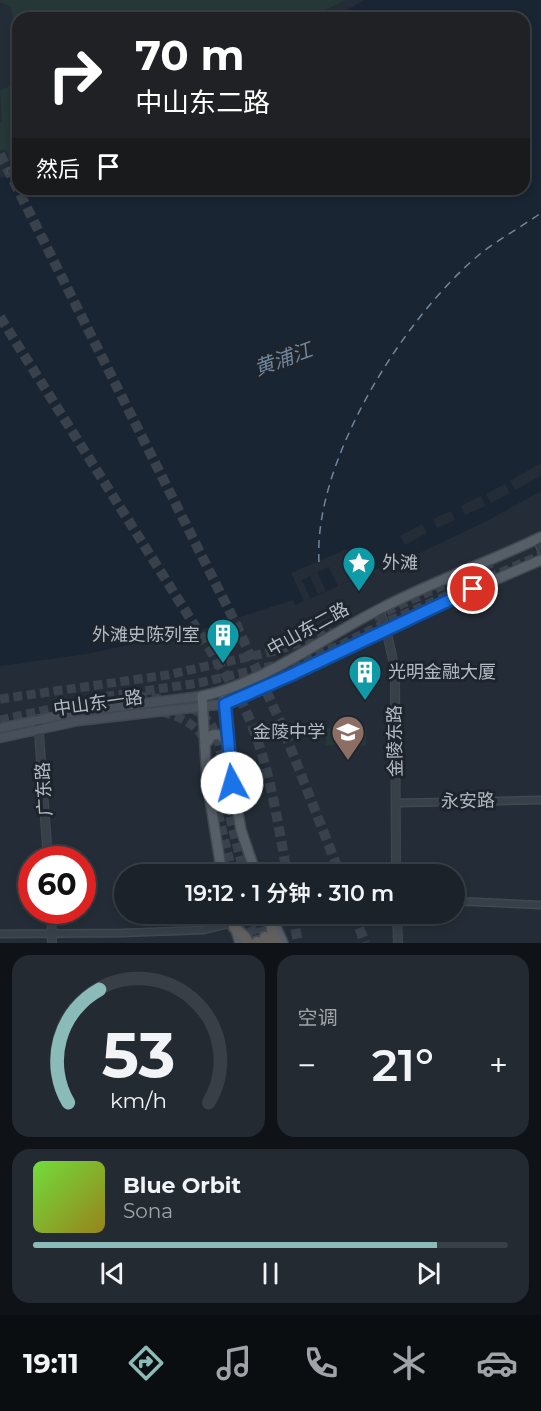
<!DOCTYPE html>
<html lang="zh">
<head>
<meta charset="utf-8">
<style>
  :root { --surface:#1b2229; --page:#242a31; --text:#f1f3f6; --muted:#a0a4a8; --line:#393f46; --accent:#8bbbb9 }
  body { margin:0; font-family:Montserrat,"Noto Sans SC",sans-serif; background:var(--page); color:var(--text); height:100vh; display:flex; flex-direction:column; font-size:22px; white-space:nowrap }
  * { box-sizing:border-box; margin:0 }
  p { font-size:20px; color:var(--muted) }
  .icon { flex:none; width:33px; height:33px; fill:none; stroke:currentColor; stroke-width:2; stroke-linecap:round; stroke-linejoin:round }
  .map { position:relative; height:943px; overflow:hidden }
  .panel { display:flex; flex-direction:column; gap:12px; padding:12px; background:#0f1317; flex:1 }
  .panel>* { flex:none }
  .hud { position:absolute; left:12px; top:12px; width:518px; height:183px; border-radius:18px; box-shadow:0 3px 9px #0003,0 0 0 2px var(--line); background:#202124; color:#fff; overflow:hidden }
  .speed { position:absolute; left:18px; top:846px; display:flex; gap:12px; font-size:30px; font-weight:700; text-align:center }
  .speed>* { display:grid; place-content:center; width:78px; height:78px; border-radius:50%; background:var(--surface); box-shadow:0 3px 9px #0003,0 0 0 2px var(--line); line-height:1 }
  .speed .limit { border:9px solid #d22; background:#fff; color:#111 }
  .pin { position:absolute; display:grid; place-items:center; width:51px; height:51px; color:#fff; margin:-26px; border:3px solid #fff; border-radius:50%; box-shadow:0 2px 6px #0007 }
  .me { position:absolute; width:66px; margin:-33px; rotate:354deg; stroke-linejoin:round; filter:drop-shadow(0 0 4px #0008) }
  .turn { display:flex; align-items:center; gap:21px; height:126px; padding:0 24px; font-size:27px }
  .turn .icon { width:78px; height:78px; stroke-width:2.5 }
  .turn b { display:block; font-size:42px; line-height:51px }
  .then { display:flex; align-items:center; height:57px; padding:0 24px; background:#0003; gap:12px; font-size:22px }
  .big { font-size:45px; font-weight:600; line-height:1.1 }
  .panel .card { flex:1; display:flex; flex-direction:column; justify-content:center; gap:9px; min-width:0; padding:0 21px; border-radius:18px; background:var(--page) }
  .panel .dial { align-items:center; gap:0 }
  .dial svg { height:156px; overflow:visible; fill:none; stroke:var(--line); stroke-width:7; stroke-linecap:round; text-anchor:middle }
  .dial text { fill:var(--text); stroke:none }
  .song { display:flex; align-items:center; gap:18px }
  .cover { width:72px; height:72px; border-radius:9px; background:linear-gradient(135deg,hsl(100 70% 55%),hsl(50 70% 35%)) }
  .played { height:6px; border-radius:3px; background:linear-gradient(90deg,var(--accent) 85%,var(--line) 85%) }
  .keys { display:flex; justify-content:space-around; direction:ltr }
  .heat { display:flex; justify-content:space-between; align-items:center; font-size:33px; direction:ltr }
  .panel .tiles { flex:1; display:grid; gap:12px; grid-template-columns:1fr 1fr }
  .card:last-child { grid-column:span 2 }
  .trip { position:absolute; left:114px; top:864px; width:351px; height:60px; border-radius:30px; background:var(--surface); box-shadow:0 3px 9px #0003,0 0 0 2px var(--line); font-weight:600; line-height:60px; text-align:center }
  .tabs { display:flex; height:96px; justify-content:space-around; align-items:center; background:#0b0e10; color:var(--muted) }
  .tabs .icon { width:42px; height:42px }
  .tabs .active { color:var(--accent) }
  .tabs b { font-size:27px; color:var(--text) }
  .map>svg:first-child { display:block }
  .green { fill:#263738 }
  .water { fill:#192533 }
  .pier { fill:#242d37 }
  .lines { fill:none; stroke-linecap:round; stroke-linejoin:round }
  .ferry { stroke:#70869e; stroke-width:1.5; stroke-dasharray:8 6; stroke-linecap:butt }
  .primary-tunnel { stroke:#39424c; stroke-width:9; stroke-dasharray:9 4.5; stroke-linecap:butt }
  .trunk-tunnel { stroke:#39424c; stroke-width:10; stroke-dasharray:10 5; stroke-linecap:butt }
  .pedestrian-casing { stroke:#414851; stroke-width:8 }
  .minor-casing { stroke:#414851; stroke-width:9 }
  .tertiary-casing { stroke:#414851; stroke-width:10 }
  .secondary-casing { stroke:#414851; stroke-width:11 }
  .primary-casing { stroke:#414851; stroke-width:12 }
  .trunk-casing { stroke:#434a52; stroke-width:14 }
  .pedestrian { stroke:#373f48; stroke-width:4.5 }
  .minor { stroke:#373f48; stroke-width:6 }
  .tertiary { stroke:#373f48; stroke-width:8 }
  .secondary { stroke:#464f5a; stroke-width:8 }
  .primary { stroke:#565e67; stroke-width:9 }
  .trunk { stroke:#62605e; stroke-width:10 }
  .route-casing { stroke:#114b97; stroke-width:15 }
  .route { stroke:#1a73e8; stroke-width:10 }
  .labels { text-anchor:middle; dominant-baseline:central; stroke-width:6; stroke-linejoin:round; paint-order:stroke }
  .poi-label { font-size:18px; fill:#b3bac4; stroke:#1d242c; text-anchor:start }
  .street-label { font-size:18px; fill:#b3bac4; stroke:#1d242c }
  .water-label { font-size:20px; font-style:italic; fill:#70869e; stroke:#1d242c }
</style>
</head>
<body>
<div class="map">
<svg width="541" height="943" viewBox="0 0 541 943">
  <rect width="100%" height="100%" fill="#242d37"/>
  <!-- green -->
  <g class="green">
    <path d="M0,0H345L309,18H18V49L11,7L0,2Z"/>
    <path d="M18,82V159L9,161L7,150H0V123L2,122L0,91Z"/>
    <path d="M326,728L366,729V746L326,745Z"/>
  </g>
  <!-- water -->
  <path class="water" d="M365,0H541V491L487,521L388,568L386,565L295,605L293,600L206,628L87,654L0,666V178L11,176L9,161L18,159V189H524V18H332Z"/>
  <!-- pier -->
  <g class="pier">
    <path d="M541,463V476L515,490L510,481Z"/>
    <path d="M505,484L510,493L491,503L486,494Z"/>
    <path d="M481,496L485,506L465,515L461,506Z"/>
    <path d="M451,511L455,520L437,528L433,519Z"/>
    <path d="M422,524L427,533L405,545L400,536Z"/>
    <path d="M347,549L357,577L338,586L329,567L317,572L326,591L324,592L318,594L310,576L302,580L310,598L304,601L291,573Z"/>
  </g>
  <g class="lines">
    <!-- ferry -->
    <path class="ferry" d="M319,562C313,461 404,317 480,254C499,239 521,227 541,213"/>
    <!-- primary-tunnel -->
    <g class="primary-tunnel">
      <path d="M374,617L492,563"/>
      <path d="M290,662L339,646L391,620L541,555"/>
      <path d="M138,696C162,698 194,703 210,723C222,736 224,788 228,808C232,830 239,852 244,874"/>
      <path d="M0,699L167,675L275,651L333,632"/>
      <path d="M122,708C150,709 191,712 205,741"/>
      <path d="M0,720L109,696L199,683L276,665"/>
      <path d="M212,787L233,874"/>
      <path d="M246,914L255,935"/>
      <path d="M257,914L263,932"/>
    </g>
    <!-- trunk-tunnel -->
    <g class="trunk-tunnel">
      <path d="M0,154L237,626L282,726L340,874"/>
      <path d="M0,317L236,691C267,748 276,811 287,874"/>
      <path d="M293,914L298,943"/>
      <path d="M354,914L365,943"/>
    </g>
    <defs>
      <path id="pedestrian" d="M10,171L18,173"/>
      <g id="minor">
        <path d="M537,539L541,550"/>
        <path d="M396,803L541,800"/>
        <path d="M454,901L541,905"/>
        <path d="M0,934L122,933L204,930L233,923L262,914"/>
      </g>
      <g id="tertiary">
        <path d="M379,609L386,629L395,669L396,874"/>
        <path d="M38,719L48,860"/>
        <path d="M51,910L52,943"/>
        <path d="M397,914L398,943"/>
      </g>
      <g id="secondary">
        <path d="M0,728L77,712L202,696"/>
        <path d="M0,738L78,721L225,704"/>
      </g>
      <g id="primary">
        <path d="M224,700L236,802L241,830L256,874"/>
        <path d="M225,704L289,676L460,595L541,560"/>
        <path d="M205,745L212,735C221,733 225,738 228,746"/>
        <path d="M222,874L207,781L202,696C260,685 325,637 378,610C431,582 487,563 541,537"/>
        <path d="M231,914L240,943"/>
        <path d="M273,920L283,943"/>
      </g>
      <g id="trunk">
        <path d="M271,917L272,931L276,943"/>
        <path d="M234,927L245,937L248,943"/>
        <path d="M265,937L268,943"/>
        <path d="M257,942L258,943"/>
      </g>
    </defs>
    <!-- pedestrian casing -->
    <use href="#pedestrian" class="pedestrian-casing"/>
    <!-- minor casing -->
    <use href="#minor" class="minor-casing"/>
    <!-- tertiary casing -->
    <use href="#tertiary" class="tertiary-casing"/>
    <!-- secondary casing -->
    <use href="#secondary" class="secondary-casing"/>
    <!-- primary casing -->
    <use href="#primary" class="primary-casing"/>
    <!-- trunk casing -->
    <use href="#trunk" class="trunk-casing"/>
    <!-- pedestrian -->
    <use href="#pedestrian" class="pedestrian"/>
    <!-- minor -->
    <use href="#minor" class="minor"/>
    <!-- tertiary -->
    <use href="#tertiary" class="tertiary"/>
    <!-- secondary -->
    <use href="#secondary" class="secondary"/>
    <!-- primary -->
    <use href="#primary" class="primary"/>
    <!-- trunk -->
    <use href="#trunk" class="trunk"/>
  </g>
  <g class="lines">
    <defs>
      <path id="route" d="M232,783L225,704L289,676L473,589"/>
    </defs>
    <!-- route casing -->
    <use href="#route" class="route-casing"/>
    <!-- route -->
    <use href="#route" class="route"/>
  </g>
  <!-- icons -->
  <defs>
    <symbol id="sight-pin" viewBox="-11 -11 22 30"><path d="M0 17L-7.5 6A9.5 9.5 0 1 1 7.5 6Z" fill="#0f9aa8" stroke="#1d242c"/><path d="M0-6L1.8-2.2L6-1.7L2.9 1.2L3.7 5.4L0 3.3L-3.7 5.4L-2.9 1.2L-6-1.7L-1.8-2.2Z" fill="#fff"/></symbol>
    <symbol id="building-pin" viewBox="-11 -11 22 30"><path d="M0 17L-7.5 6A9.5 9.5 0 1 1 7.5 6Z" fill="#0f9aa8" stroke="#1d242c"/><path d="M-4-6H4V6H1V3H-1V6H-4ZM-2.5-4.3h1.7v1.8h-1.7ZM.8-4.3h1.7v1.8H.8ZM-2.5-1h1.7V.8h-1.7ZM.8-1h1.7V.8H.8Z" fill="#fff"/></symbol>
    <symbol id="school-pin" viewBox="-11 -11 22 30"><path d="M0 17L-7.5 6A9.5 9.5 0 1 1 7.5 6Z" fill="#8d6e63" stroke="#1d242c"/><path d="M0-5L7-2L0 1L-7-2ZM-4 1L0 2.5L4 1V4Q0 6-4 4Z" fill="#fff"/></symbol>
  </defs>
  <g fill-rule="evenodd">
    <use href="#sight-pin" x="340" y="544" width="38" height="52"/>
    <use href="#building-pin" x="204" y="616" width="38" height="52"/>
    <use href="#building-pin" x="346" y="653" width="38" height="52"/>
    <use href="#school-pin" x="329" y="713" width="38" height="52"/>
  </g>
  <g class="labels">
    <!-- poi labels -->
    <g class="poi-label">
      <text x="382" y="563">外滩</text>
      <text x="200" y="635" text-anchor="end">外滩史陈列室</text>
      <text x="388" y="672">光明金融大厦</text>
      <text x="325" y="732" text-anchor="end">金陵中学</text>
    </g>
    <!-- street labels -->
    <g class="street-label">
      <text transform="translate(308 629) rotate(-29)">中山东二路</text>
      <text transform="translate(98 703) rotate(-8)">中山东一路</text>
      <text transform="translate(395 741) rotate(-91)">金陵东路</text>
      <text transform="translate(44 789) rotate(-93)">广东路</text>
      <text transform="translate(468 801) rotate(-1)">永安路</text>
    </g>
    <!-- water labels -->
    <g class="water-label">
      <text transform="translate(283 359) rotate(-20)">黄浦江</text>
    </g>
  </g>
</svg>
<div class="speed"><div class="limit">60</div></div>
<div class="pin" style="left:473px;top:589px;background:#d93025"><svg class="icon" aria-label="arrive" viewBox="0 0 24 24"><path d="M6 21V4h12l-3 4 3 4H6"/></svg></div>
<svg class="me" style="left:232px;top:783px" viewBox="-20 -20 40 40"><circle r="19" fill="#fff"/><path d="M0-13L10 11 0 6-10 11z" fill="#1a73e8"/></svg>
<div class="trip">19:12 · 1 分钟 · 310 m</div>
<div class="hud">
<div class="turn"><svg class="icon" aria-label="right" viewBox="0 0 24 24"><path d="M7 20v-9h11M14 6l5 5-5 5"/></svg><div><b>70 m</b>中山东二路</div></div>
<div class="then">然后<svg class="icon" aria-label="arrive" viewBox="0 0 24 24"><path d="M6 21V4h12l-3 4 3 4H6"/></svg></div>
</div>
</div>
<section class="panel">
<div class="tiles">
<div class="card dial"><svg viewBox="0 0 100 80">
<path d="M14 69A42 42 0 1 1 86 69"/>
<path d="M14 69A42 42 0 0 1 30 11" stroke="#8bbbb9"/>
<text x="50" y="56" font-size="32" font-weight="700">53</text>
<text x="50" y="72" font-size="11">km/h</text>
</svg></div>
<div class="card"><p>空调</p>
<div class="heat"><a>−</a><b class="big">21°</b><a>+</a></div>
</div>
<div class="card">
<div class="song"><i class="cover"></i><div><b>Blue Orbit</b><p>Sona</p></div></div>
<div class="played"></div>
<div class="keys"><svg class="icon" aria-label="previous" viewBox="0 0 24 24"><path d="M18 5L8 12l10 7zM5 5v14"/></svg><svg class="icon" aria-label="pause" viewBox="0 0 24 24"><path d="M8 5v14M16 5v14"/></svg><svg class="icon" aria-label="next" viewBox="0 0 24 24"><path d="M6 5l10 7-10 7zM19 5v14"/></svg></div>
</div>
</div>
</section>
<nav class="tabs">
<b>19:11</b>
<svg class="icon active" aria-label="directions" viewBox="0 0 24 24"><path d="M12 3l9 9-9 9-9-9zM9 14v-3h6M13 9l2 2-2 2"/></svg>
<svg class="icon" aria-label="music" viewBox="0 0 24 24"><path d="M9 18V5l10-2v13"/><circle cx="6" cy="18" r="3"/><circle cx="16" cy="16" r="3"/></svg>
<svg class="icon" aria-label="phone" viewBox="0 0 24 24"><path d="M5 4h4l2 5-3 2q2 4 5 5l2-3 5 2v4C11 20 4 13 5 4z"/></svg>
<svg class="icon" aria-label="climate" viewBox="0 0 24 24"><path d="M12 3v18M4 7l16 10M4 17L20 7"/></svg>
<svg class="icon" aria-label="car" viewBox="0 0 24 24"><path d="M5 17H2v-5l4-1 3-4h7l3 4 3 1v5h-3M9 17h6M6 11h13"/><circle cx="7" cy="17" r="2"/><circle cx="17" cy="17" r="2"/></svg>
</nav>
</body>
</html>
